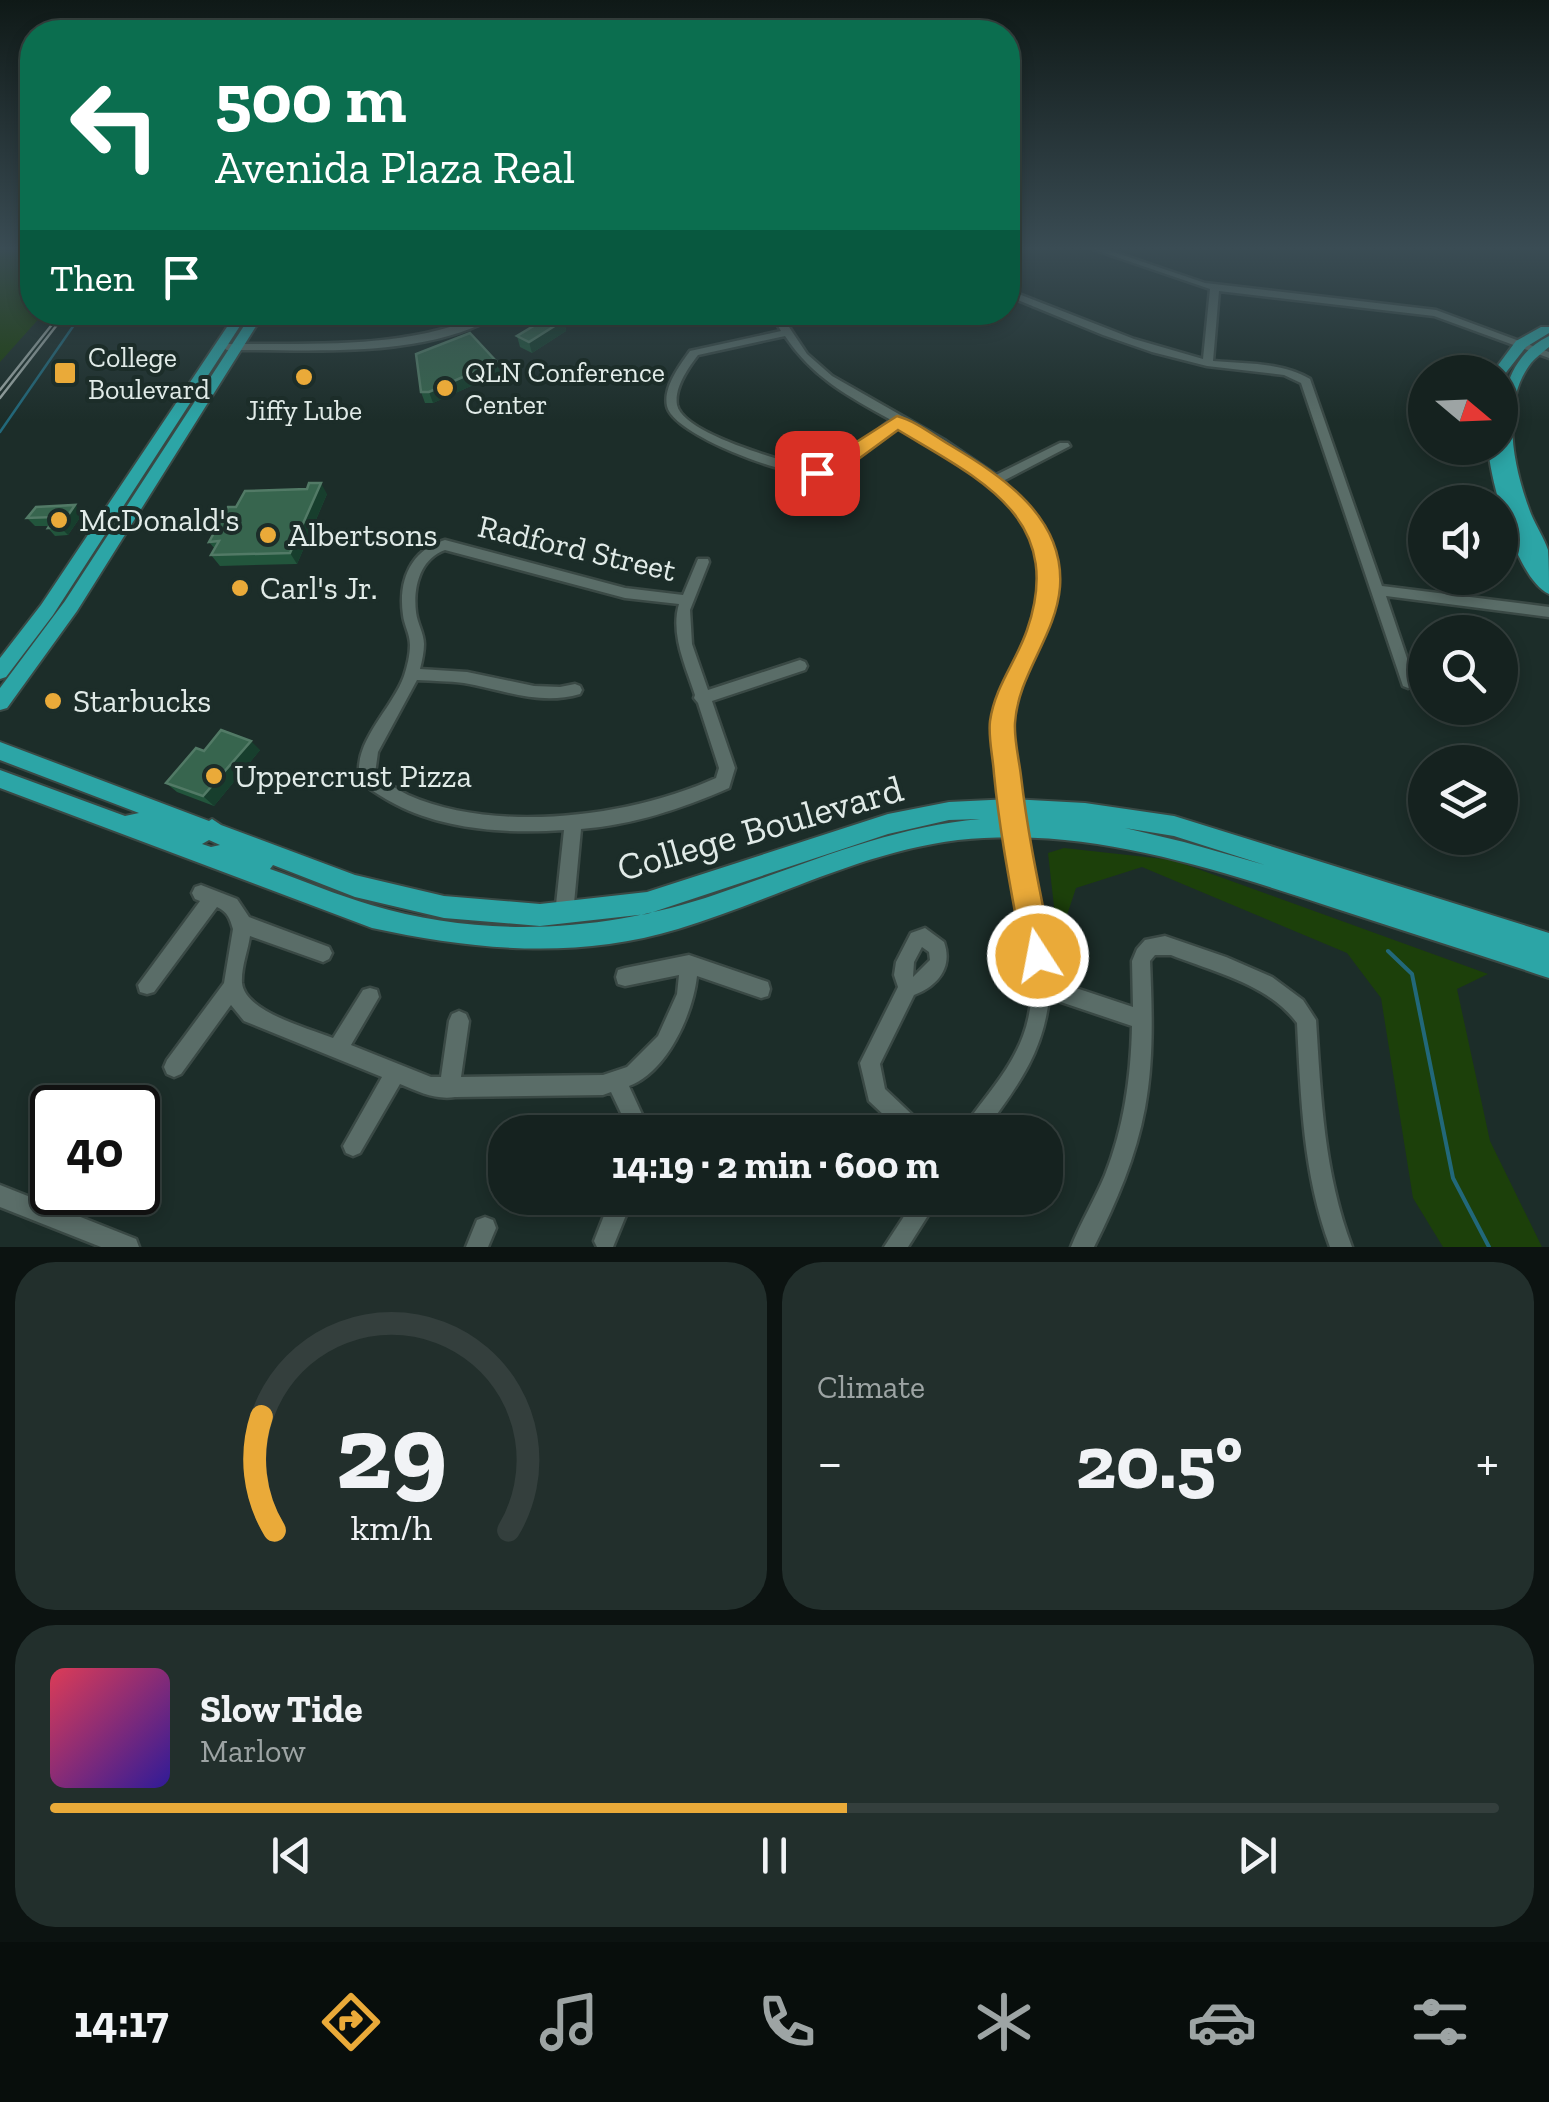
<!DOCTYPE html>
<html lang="en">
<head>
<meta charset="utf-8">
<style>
  :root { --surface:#15221f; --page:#222f2c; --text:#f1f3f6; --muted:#9da4a4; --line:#343f3d; --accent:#eaaa39 }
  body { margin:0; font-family:"Zilla Slab",serif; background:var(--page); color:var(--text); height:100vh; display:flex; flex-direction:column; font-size:38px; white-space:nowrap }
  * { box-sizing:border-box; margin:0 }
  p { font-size:32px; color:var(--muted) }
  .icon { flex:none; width:55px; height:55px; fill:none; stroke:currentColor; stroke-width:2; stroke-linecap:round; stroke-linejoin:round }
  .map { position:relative; height:1247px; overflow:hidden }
  .drawer { display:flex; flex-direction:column; gap:15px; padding:15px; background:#0c1311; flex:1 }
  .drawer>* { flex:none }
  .top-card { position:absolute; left:20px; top:20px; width:1000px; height:305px; border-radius:40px; box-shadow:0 5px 15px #0003,0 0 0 2px var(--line); background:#0b6e4f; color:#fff; overflow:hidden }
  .needle { width:65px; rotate:109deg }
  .buttons { position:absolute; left:1408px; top:355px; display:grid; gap:20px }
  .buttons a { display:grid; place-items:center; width:110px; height:110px; border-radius:50%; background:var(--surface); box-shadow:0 5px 15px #0003,0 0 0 2px var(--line); font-size:50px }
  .speed { position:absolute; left:30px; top:1085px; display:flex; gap:20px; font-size:50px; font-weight:700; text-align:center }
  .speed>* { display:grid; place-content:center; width:130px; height:130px; border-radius:50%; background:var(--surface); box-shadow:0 5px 15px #0003,0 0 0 2px var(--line); line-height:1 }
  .speed .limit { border:5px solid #111; border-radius:15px; background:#fff; color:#111 }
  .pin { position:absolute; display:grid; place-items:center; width:85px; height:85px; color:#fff; margin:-42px; border-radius:20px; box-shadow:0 5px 15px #0006 }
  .me { position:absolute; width:110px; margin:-55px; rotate:349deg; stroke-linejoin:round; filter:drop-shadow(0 0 8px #0008) }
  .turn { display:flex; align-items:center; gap:35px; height:210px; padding:0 30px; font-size:45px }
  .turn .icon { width:130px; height:130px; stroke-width:2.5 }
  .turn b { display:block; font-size:70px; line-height:85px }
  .then { display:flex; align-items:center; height:95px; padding:0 30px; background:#0003; gap:20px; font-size:38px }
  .big { font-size:75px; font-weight:800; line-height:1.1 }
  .drawer .tile { flex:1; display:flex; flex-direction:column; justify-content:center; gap:15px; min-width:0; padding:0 35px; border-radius:40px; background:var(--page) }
  .drawer .dial { align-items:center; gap:0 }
  .dial svg { height:260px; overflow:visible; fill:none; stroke:var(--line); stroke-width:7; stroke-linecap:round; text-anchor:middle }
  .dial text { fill:var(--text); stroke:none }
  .song { display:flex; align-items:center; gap:30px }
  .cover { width:120px; height:120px; border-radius:15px; background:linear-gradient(135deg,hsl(350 70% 55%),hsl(250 70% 35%)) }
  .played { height:10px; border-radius:5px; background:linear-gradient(90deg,var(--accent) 55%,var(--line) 55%) }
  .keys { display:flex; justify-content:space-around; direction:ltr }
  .heat { display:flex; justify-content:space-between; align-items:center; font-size:55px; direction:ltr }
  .drawer .tiles { flex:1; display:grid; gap:15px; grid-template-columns:1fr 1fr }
  .tile:last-child { grid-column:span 2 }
  .trip { position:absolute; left:488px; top:1115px; width:575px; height:100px; border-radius:40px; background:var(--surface); box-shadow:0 5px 15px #0003,0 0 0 2px var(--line); font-weight:800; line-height:100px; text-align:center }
  .tab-bar { display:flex; height:160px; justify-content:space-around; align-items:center; background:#080e0c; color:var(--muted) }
  .tab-bar .icon { width:70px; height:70px }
  .tab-bar .current { color:var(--accent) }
  .tab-bar b { font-size:45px; color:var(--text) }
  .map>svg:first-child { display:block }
  .green { fill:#1c400a }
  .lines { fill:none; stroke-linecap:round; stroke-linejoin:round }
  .stream-far1 { stroke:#22687a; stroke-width:2.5 }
  .stream { stroke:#22687a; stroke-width:4 }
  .minor-casing { stroke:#3a4945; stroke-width:5 }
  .major-casing { stroke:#3a4945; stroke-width:4 }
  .minor { fill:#5a6d68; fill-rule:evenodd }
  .major { fill:#2ca5a6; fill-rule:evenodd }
  .tram { stroke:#9aa6a3; stroke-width:2.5 }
  .rail { stroke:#9aa6a3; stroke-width:2.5 }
  .wall { fill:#22553c }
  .shaded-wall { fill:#173e2d }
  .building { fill:#37654e; stroke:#527a66; stroke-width:2.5 }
  .route { fill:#eaaa39; stroke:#986e25; stroke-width:2.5 }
  .poi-dot { fill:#eaaa39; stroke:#1c2d29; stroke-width:4 }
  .labels { text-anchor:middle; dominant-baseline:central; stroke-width:8; stroke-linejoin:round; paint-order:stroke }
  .far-poi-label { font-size:28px; fill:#e1ebe8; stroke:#1c2d29; text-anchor:start }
  .poi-label { font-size:32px; fill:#e1ebe8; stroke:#1c2d29; text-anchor:start }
  .street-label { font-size:32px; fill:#e1ebe8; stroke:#1c2d29 }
  .near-street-label { font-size:38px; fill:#e1ebe8; stroke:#1c2d29 }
</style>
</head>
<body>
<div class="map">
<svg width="1549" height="1247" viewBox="0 0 1549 1247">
  <rect width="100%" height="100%" fill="#1c2d29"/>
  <!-- green -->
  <g class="green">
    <path d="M0,247H32V312L44,313L0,362Z"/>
    <path d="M1064,848L1173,860L1488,974L1457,989L1490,1141L1542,1247H1443L1413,1198L1381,998L1347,953L1142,867L1076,888L1058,942L1048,853Z"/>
  </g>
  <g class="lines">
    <!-- stream-far1 -->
    <path class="stream-far1" d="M0,432L83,312"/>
    <!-- stream -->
    <path class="stream" d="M1388,951L1412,974L1453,1178L1489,1247"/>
    <defs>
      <g id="minor">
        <path d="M1087,247H1099L1205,283L1436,310L1549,352V358L1434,316L1219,291L1213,361C1245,364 1282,362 1310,379L1382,586L1549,607V617L1386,596L1415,682L1413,686L1408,688L1403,686L1301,383L1284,375L1207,366L1152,352L1103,335L1008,296V290L1011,291L1134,339L1203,359L1210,289Z"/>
        <path d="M491,312H504C427,360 315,349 227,350L222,347L227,344C317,343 407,350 491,312Z"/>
        <path d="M770,312H779L807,354L832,376L946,441L996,475L1060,443H1068L1070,446L1003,481C1025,502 1045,526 1052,556C1065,609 1025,652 1013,701C1000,757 1021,820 1033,874C1041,909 1047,944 1049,979L1133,1007L1132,961L1137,949L1145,940L1165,936L1226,957L1272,977L1303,1000L1316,1020C1321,1098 1324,1173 1352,1247H1330C1303,1174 1301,1100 1297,1023C1268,984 1214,972 1171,955H1155L1150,961C1152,1010 1154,1059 1145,1108C1136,1157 1116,1203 1094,1247H1071C1081,1222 1095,1199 1105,1175C1124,1127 1131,1077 1132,1026L1049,998C1043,1054 1016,1088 984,1132H962L965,1125C985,1097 1011,1069 1023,1036C1056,948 990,823 994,729C998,669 1054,618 1039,555C1024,490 954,454 900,424C874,444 849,471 815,474C787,477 673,435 667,406C663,387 680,365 690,351L781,331ZM785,336C813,378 848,396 891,420C863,441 838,468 801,466C775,458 683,433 677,405C674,388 688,368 698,355Z"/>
        <path d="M445,540L625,588L683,595L698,559H708L709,562L690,610L692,644L708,690L800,660L805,662L807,666L805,670L712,701L735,768L729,788C681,809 633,825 581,829L573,914L570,920L564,923L558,920L555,914L564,830C509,834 444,830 395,804C383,798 372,790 361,783C349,745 392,710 404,676C407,667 410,655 410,645C410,634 404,625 403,615C398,580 411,550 445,540ZM445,550L625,598L679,604C670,634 686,667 695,695L694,698L698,703L719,768L716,778C630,817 497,834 408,795C396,789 385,781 375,774L378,752L417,680C433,681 449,681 464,683C504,690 540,706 580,694L582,690L580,686L575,684L560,687L534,686L467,672L420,669C422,661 424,652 424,644C424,633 417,623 416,612C413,587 420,559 445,550Z"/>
        <path d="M201,885L237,899L249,917L329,947L332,953L329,959L323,962L250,936C248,951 241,967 242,983C245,1012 308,1028 333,1038L363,990L370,988L377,990L379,997L351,1045L431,1077H441L449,1021L452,1014L459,1011L466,1014L469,1021L461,1077L603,1075L627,1067L658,1036L677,994L679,975L625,986L618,984L616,977L618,970L625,968L689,955L768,982L770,989L768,996L761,998L697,976C693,1014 667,1072 629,1086L650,1132H630L611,1092L603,1095L455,1097C436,1100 419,1092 400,1084L360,1153L353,1156L346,1153L343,1146L382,1077L244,1021L231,1005L181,1074L174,1077L167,1074L164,1067L167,1060L224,983L233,929C230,919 228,912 217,907L154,992L147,994L140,992L138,985L200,901L195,899L192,893L195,887Z"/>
        <path d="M925,928L944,942C953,967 938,986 914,995L880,1064L885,1089L923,1125L926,1132H902L869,1101L860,1063L898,987L894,975L896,962L911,933ZM922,947L929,952L930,960L913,977L914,962Z"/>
        <path d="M0,1185L136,1239L139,1247H101L0,1207Z"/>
        <path d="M611,1198H633L613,1247H597L594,1241Z"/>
        <path d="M916,1198H939L908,1247H884Z"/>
        <path d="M485,1217L493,1220L496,1228L488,1247H466L477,1220Z"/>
      </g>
      <g id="major">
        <path d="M237,312H249L53,615L6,677L0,679V658L41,605Z"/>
        <path d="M253,312H265L77,611L7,708L0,710V688L65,601Z"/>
        <path d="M1541,327H1549V333L1526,347L1504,375L1493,372L1516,341Z"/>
        <path d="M1549,336V347C1543,352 1536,357 1531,363C1499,404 1514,470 1531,514C1536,526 1544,538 1548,550C1549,565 1549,579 1549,594C1516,579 1491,482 1488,448H1500C1500,404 1505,357 1549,336Z"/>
        <path d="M0,742L209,821L212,819L221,825L355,875L444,896L540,904L647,892L888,814L949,802L1011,799L1085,803L1174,816L1549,933V978C1477,954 1405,931 1334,908C1212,868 1088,826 958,840C860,852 771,901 678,929C576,960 474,950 372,928L0,788V770L125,816L139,813L0,760ZM980,819C888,827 804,865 717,894C606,932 485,939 371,905C337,895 304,881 270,869L273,865L355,897L444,918L540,926L647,914L888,834L949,820ZM1125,828L1174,836L1265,865L1184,842ZM209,840L220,845L211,847L202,844Z"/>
      </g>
    </defs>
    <!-- minor casing -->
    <use href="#minor" class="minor-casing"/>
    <!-- major casing -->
    <use href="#major" class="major-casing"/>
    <!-- minor -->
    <use href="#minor" class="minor"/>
    <!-- major -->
    <use href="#major" class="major"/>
    <!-- tram -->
    <path class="tram" d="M0,390L62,312"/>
    <!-- rail -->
    <path class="rail" d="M0,398L67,312"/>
  </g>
  <!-- wall -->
  <g class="wall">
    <path d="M296,312H361L358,322L300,325L295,314Z"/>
    <path d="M564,320L566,331L532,353L520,347L517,336Z"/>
    <path d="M500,373L433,403H425L421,392Z"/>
    <path d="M327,494L297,564L220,566L211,555L215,549L209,542L236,507Z"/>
    <path d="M83,513L68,535L55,536L48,528L49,526H35L27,518Z"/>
    <path d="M260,750L214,806L177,792L166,783L204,751Z"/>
  </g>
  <!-- shaded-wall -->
  <g class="shaded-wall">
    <path d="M354,312H361L358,322Z"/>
    <path d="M564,320L566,331L532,353L529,342Z"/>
    <path d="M497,362L500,373L433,403L429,392Z"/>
    <path d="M321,483L327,494L297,564L290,553Z"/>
    <path d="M75,505L83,513L68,535L60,527Z"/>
    <path d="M251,741L260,750L214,806L203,796Z"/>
  </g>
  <!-- building -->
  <g class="building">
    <path d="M552,315L564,320L529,342L517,336Z"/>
    <path d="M470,333L497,362L429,392H421L416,354Z"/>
    <path d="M309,483H321L290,553L211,555L219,541L209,542L228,507H236L245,491L307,489Z"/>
    <path d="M75,505L60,527L48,528L55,517L27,518L36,507Z"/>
    <path d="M221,730L251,741L203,796L166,783L196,748L204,751Z"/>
  </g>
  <!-- sky -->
  <linearGradient id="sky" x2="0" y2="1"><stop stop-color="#0f1917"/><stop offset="0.59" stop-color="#3a4c54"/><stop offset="1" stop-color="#3a4c54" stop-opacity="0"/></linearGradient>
  <rect width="1549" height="421" fill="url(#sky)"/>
  <!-- route -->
  <path class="route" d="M897,416C916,421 933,435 950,445C1002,476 1065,517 1060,587C1056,636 1018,674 1015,723C1014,740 1019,759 1021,776C1028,837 1041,896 1053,956L1049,966L1038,971L1028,966L1023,956C1012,895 1000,836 994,774C993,757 988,738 990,721C995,686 1016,662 1027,630C1066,517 979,479 898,430L838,474L817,479L808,473Z"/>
  <!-- markers -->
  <g class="poi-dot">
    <rect x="53" y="361" width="24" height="24" rx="5"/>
    <circle cx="304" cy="377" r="10"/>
    <circle cx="445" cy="388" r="10"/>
    <circle cx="59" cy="520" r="10"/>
    <circle cx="268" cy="535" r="10"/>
    <circle cx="240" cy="588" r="10"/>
    <circle cx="53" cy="701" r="10"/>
    <circle cx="214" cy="776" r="10"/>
  </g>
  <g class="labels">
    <!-- far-poi labels -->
    <g class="far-poi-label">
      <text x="88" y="357">College<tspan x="88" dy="32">Boulevard</tspan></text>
      <text x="465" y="372">QLN Conference<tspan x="465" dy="32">Center</tspan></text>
      <text x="304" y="410" text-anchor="middle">Jiffy Lube</text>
    </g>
    <!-- poi labels -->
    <g class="poi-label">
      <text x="79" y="520">McDonald's</text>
      <text x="288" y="535">Albertsons</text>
      <text x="260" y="588">Carl's Jr.</text>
      <text x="73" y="701">Starbucks</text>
      <text x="234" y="776">Uppercrust Pizza</text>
    </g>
    <!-- street labels -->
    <g class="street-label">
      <text transform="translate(577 548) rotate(13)">Radford Street</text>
    </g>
    <!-- near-street labels -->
    <g class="near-street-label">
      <text transform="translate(760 828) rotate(-16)">College Boulevard</text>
    </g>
  </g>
</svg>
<div class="buttons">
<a><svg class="needle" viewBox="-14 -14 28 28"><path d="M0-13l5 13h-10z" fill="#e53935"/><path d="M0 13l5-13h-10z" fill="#9da4a4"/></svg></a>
<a><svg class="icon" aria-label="sound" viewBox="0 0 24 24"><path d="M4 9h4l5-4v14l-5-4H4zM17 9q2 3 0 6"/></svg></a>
<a><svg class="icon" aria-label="search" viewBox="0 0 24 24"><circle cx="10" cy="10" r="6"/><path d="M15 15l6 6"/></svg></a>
<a><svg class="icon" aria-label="layers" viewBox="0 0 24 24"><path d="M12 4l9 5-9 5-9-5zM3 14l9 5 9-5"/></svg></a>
</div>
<div class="speed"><div class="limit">40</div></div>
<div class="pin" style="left:817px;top:473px;background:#d93025"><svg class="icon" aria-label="arrive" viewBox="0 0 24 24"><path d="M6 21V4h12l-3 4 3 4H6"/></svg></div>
<svg class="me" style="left:1038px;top:956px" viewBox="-20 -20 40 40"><circle r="17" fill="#eaaa39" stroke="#fff" stroke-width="3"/><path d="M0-11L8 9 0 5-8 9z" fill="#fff"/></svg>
<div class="trip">14:19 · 2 min · 600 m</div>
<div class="top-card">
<div class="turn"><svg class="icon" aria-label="left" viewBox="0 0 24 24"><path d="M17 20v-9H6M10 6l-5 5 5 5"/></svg><div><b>500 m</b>Avenida Plaza Real</div></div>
<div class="then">Then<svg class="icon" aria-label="arrive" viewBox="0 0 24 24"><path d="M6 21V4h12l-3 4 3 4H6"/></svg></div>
</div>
</div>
<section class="drawer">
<div class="tiles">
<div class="tile dial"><svg viewBox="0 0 100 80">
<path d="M14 69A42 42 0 1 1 86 69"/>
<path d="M14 69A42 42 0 0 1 10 34" stroke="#eaaa39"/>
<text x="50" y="56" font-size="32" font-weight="700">29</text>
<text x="50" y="72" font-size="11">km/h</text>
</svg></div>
<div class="tile"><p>Climate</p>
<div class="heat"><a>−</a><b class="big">20.5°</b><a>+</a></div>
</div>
<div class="tile">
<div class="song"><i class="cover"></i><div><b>Slow Tide</b><p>Marlow</p></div></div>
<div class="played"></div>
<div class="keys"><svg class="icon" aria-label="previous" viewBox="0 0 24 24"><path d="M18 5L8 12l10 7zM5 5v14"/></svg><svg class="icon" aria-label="pause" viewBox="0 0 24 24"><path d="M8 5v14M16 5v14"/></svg><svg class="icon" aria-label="next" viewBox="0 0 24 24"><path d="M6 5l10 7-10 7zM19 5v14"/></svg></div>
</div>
</div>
</section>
<nav class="tab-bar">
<b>14:17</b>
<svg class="icon current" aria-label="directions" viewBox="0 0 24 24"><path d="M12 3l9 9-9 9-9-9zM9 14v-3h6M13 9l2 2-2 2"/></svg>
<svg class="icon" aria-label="music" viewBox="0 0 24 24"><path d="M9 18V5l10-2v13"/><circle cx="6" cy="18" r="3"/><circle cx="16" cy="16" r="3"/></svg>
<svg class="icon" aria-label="phone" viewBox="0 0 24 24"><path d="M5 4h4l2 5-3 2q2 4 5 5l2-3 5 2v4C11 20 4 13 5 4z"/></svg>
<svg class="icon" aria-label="climate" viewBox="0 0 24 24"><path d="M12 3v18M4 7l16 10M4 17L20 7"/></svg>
<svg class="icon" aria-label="car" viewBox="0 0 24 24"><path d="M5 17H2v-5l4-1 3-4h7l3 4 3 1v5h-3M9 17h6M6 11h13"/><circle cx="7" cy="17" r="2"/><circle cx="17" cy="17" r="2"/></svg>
<svg class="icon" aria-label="filters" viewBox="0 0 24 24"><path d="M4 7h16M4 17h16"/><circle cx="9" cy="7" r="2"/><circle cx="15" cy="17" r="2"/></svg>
</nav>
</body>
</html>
